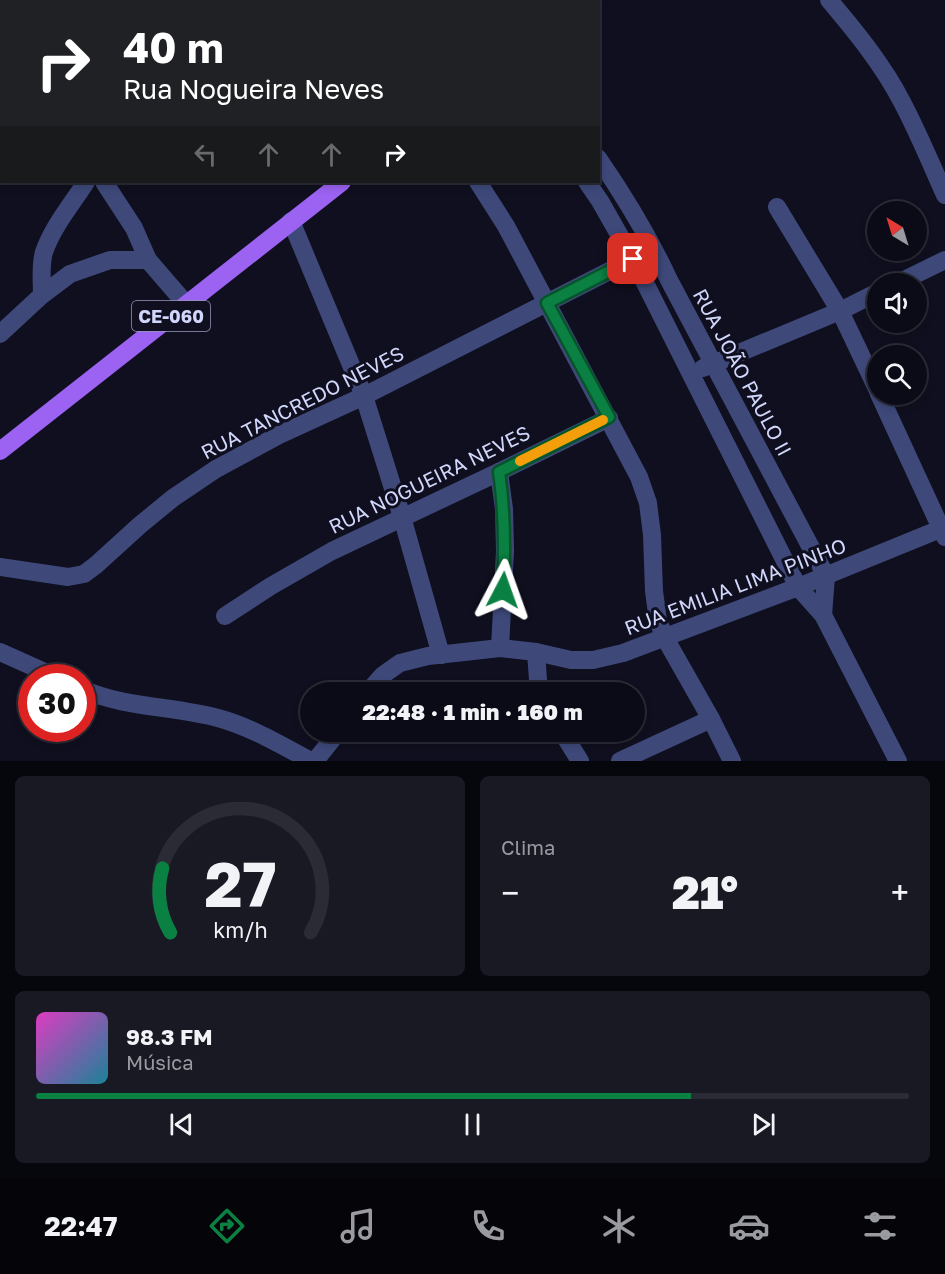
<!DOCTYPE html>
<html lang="pt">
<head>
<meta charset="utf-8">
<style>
  :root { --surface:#0b0b17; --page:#191924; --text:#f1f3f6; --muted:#9a9ba1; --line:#2b2b36; --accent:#0b8043 }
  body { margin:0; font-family:"Golos Text",sans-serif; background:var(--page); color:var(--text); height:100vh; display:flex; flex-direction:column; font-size:22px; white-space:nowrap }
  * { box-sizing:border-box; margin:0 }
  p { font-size:20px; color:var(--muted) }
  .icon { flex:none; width:33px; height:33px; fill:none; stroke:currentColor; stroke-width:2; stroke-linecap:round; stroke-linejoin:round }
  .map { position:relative; height:761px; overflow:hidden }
  .drawer { display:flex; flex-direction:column; gap:15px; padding:15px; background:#06060d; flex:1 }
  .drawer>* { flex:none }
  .guide { position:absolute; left:0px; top:0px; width:600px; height:183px; box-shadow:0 3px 9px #0003,0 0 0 2px var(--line); background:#202124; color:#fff; overflow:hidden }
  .needle { width:39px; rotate:322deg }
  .fabs { position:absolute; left:867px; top:201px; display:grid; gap:12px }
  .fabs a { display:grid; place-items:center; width:60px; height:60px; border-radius:50%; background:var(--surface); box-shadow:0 3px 9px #0003,0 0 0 2px var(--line); font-size:30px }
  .speed { position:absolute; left:18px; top:664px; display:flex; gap:12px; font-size:30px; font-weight:700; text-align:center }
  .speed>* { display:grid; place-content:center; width:78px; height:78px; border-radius:50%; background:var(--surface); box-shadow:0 3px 9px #0003,0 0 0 2px var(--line); line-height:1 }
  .speed .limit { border:9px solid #d22; background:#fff; color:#111 }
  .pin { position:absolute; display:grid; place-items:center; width:51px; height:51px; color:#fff; margin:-26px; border-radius:12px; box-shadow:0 3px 9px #0006 }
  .me { position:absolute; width:66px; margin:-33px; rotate:4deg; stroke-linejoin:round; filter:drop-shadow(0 0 4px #0008) }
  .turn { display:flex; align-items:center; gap:21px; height:126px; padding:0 24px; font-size:27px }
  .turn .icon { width:78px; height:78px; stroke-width:2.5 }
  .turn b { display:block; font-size:42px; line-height:51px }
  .lanes { display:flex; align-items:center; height:57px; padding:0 24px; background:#0003; justify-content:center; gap:30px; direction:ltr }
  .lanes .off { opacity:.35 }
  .big { font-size:45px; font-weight:800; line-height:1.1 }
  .drawer .tile { flex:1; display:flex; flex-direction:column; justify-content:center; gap:9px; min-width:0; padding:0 21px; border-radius:9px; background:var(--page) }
  .drawer .dial { align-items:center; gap:0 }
  .dial svg { height:156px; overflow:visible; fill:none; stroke:var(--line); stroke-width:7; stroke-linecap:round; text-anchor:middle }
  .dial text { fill:var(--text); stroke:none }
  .song { display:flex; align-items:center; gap:18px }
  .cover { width:72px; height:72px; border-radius:9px; background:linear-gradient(135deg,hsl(310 70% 55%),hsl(190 70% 35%)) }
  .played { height:6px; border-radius:3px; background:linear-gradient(90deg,var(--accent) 75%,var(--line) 75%) }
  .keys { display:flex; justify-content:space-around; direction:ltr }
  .heat { display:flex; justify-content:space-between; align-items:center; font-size:33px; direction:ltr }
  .drawer .tiles { flex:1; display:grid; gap:15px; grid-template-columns:1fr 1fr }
  .tile:last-child { grid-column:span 2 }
  .trip { position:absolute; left:300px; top:682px; width:345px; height:60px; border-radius:30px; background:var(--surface); box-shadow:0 3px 9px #0003,0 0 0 2px var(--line); font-weight:800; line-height:60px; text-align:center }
  .tab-bar { display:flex; height:96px; justify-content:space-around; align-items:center; background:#040409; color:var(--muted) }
  .tab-bar .icon { width:42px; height:42px }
  .tab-bar .on { color:var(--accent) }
  .tab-bar b { font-size:27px; color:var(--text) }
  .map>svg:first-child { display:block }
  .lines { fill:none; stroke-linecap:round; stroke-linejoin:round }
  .minor { stroke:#3e497a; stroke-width:18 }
  .major { stroke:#9c62f1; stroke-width:18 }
  .route-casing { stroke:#07532c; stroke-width:15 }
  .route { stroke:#0b8043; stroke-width:10 }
  .slow { stroke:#f59e0b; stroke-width:10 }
  .labels { text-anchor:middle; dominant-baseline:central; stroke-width:6; stroke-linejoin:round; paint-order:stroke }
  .shield { fill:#0f0f1f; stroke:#979ab9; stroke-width:1.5 }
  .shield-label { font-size:18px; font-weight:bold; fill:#d1d6fb }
  .street-label { font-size:20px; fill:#d1d6fb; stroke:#0f0f1f }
</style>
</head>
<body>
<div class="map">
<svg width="945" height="761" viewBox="0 0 945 761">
  <rect width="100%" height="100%" fill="#0f0f1f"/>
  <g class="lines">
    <!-- minor -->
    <g class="minor">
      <path d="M6,0L8,2"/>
      <path d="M467,0V2"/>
      <path d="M829,0C856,32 883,65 902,102C918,132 931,164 945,195"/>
      <path d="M0,78L2,80"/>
      <path d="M598,158C625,197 649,237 669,280L826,576L823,615"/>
      <path d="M478,182L506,226L639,477L648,503L652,535L654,591L658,621L665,638L711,719L732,761"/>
      <path d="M587,182L600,201L633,259L798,587L823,615L898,761"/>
      <path d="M777,207L840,311L878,391"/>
      <path d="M291,221L364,396L402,517L441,655"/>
      <path d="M148,260L186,304"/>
      <path d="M896,284L945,260"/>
      <path d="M42,295C42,281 40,265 44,252C53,226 72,204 86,182"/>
      <path d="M0,334L42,295L70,274L110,260H148L134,228L104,182"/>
      <path d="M703,368L840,311L878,292"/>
      <path d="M879,394L945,537"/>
      <path d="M499,472L504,509L505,551L500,648"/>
      <path d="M0,567L68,577L84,574L96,565L140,525L173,498L216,469L279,435L364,396L633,259"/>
      <path d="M225,616L271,586L332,551L499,472L609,418"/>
      <path d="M0,652L58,678"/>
      <path d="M536,652L538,680L541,693"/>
      <path d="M82,689C125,708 174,706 218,718C251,727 281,745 311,761"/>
      <path d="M367,693L383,675L400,663L428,656L500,648L536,652L571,660H593L623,653L798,587L945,527"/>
      <path d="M562,732L580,761"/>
      <path d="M315,761L338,732"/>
      <path d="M620,761L711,719"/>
    </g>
    <!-- major -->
    <g class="major">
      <path d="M574,2L575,0"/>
      <path d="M0,451L342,182"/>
    </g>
  </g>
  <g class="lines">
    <defs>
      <path id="route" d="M503,590C505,549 505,512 499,472L609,417L547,303L633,259"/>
    </defs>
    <!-- route casing -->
    <use href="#route" class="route-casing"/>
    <!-- route -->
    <use href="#route" class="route"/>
    <!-- slow -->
    <path class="slow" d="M520,461L603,420"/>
  </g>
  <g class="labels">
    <!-- shield labels -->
    <rect class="shield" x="132" y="301" width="78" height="30" rx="4.5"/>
    <g class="shield-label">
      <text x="171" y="316">CE-060</text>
    </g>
    <!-- street labels -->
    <g class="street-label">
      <text transform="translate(743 372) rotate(62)">RUA JOÃO PAULO II</text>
      <text transform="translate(302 402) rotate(-27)">RUA TANCREDO NEVES</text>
      <text transform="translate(429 479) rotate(-26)">RUA NOGUEIRA NEVES</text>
      <text transform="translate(735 586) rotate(-21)">RUA EMILIA LIMA PINHO</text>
    </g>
  </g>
</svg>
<div class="fabs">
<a><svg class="needle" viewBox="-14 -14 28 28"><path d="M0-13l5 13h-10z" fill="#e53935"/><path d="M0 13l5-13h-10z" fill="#9a9ba1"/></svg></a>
<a><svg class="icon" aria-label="sound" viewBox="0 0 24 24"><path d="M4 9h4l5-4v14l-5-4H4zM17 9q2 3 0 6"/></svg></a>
<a><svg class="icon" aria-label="search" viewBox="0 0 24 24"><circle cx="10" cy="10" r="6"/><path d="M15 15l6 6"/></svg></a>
</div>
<div class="speed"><div class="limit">30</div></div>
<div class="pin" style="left:633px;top:259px;background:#d93025"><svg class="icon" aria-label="arrive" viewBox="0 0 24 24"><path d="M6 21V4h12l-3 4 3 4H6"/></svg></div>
<svg class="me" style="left:503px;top:590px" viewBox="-20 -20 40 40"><path d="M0-17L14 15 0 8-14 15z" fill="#0b8043" stroke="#fff" stroke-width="4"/></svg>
<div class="trip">22:48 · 1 min · 160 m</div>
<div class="guide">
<div class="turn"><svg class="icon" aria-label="right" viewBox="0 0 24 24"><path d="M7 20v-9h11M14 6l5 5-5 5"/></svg><div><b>40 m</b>Rua Nogueira Neves</div></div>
<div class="lanes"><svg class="icon off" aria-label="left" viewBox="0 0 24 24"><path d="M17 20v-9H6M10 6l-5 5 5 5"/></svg><svg class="icon off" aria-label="ahead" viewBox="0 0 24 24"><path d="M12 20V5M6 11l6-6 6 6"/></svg><svg class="icon off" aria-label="ahead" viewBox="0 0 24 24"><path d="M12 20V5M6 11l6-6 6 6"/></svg><svg class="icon" aria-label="right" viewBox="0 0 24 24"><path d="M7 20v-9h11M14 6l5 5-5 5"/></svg></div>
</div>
</div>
<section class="drawer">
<div class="tiles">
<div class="tile dial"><svg viewBox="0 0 100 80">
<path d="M14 69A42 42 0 1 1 86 69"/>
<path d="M14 69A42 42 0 0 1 10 36" stroke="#0b8043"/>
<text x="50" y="56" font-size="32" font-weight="700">27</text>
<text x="50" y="72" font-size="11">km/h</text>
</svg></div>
<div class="tile"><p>Clima</p>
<div class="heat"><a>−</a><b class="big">21°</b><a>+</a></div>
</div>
<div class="tile">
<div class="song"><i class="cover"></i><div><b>98.3 FM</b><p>Música</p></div></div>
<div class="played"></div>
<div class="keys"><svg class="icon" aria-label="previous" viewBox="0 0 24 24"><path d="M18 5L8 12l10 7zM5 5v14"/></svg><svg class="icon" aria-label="pause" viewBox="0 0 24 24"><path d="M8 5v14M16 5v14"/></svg><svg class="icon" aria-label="next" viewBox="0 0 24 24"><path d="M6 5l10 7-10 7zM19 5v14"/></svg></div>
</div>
</div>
</section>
<nav class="tab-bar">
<b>22:47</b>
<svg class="icon on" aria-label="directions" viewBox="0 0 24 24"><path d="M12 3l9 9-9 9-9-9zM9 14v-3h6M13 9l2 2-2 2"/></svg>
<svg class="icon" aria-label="music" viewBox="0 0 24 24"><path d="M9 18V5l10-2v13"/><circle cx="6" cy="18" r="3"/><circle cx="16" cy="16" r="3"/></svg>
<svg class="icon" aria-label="phone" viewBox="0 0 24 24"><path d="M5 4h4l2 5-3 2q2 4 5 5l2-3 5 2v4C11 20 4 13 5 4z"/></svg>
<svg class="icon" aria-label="climate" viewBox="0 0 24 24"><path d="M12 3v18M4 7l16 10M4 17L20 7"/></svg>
<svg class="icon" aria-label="car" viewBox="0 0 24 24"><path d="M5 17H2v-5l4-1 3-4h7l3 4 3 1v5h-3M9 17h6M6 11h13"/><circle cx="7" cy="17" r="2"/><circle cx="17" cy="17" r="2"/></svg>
<svg class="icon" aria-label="filters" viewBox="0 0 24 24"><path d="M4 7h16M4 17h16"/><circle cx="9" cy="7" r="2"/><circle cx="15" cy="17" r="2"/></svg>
</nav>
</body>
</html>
